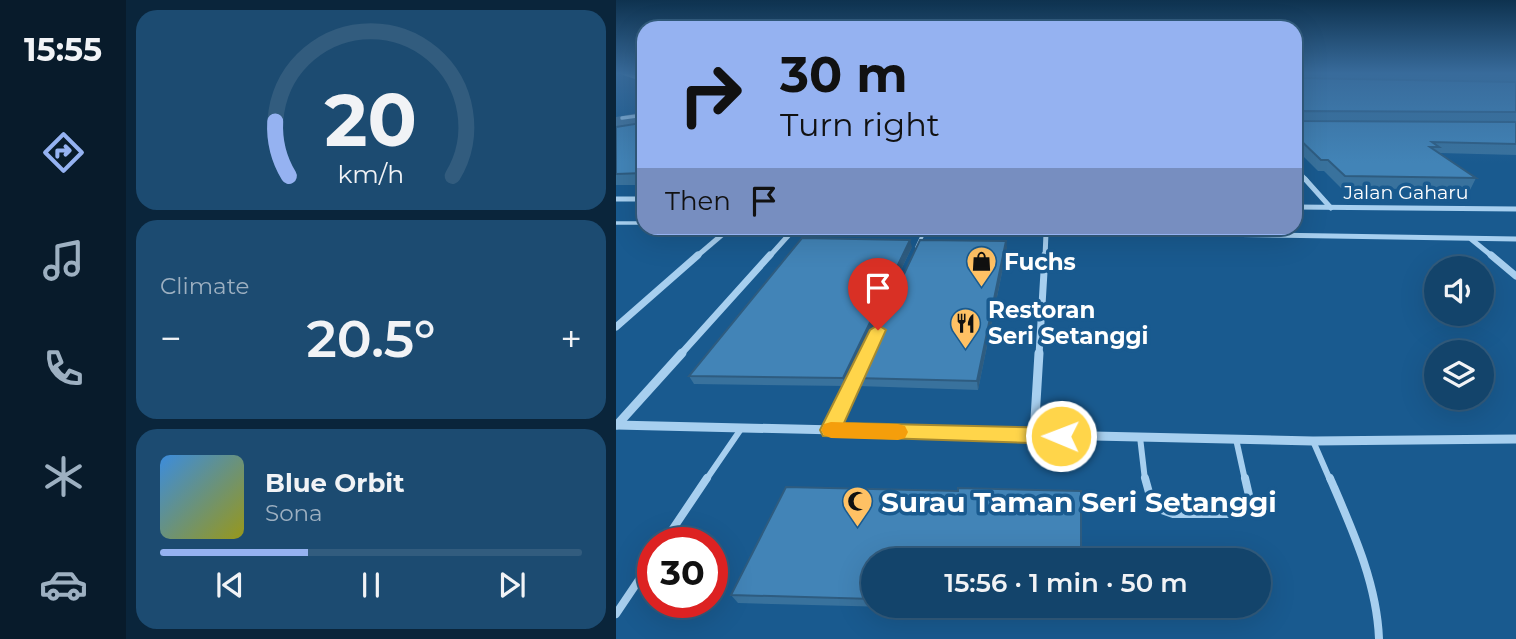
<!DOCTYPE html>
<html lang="en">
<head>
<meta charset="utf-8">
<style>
  :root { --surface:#13446b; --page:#1c4b71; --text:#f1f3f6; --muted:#9db0c1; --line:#325c7e; --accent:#95b2f1 }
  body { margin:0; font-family:Montserrat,sans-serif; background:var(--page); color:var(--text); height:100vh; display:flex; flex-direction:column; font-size:26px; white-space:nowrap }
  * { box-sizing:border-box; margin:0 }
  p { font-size:23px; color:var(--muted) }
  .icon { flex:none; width:38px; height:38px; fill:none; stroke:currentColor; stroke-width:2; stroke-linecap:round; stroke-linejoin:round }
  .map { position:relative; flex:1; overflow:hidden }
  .drawer { display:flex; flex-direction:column; gap:10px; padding:10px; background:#0a253b; width:490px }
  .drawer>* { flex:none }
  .guide { position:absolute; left:21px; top:21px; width:665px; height:214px; border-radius:21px; box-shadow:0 7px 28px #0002,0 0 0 2px var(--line); background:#95b2f1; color:#111; overflow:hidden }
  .controls { position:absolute; left:808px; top:256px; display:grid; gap:14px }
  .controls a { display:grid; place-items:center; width:70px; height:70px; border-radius:50%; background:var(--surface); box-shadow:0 7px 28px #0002,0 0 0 2px var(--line); font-size:35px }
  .speed { position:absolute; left:21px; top:527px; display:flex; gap:14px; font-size:35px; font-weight:700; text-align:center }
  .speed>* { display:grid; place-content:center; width:91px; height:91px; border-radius:50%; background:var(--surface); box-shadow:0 7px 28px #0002,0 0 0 2px var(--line); line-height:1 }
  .speed .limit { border:10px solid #d22; background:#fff; color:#111 }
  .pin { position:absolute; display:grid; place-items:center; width:60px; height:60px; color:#fff; margin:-72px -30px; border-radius:50% 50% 50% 0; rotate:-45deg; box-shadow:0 0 7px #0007 }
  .pin .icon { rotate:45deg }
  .me { position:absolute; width:77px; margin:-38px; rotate:271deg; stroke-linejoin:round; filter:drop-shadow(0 0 5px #0008) }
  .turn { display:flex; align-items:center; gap:24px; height:147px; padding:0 28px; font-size:32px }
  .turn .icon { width:91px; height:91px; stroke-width:2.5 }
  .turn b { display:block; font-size:49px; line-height:60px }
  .then { display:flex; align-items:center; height:66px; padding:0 28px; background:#0003; gap:14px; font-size:26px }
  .big { font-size:52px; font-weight:600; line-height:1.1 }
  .drawer .tile { flex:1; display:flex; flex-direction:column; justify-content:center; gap:10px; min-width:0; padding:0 24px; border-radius:21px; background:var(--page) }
  .drawer .dial { align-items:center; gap:0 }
  .dial svg { height:182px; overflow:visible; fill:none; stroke:var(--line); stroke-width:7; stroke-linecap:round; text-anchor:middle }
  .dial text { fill:var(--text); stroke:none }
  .song { display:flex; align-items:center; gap:21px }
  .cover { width:84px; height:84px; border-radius:10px; background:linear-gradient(135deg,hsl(210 70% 55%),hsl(60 70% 35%)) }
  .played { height:7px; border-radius:4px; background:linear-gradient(90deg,var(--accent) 35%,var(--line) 35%) }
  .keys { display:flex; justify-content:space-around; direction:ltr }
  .heat { display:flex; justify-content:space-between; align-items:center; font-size:38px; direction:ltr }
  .trip { position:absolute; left:245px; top:548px; width:410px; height:70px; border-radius:35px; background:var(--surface); box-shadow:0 7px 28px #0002,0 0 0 2px var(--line); font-weight:600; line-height:70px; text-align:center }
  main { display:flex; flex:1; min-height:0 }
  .tab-bar { display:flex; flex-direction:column; width:126px; justify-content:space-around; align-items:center; background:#081b2b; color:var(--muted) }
  .tab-bar .icon { width:49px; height:49px }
  .tab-bar .current { color:var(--accent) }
  .tab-bar b { font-size:32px; color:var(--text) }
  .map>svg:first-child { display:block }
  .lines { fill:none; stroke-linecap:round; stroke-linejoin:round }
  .river { fill:#46759b; fill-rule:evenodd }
  .service-far2 { stroke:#a7cfef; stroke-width:3.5 }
  .service-far1 { stroke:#a7cfef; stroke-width:6 }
  .service { stroke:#a7cfef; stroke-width:8 }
  .minor-far4 { stroke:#a7cfef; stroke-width:3.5 }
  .minor-far3 { stroke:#a7cfef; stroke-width:4.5 }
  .minor-far2 { stroke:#a7cfef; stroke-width:5 }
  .minor-far1 { stroke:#a7cfef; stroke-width:7 }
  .minor { stroke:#a7cfef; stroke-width:9 }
  .wall { fill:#39729d }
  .shaded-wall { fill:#2e5c80 }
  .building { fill:#4284b7; stroke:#2e5c80; stroke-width:2 }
  .route { fill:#ffd54a; stroke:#a68a30; stroke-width:2 }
  .slow { fill:#f59e0b }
  .labels { text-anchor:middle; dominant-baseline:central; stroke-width:7; stroke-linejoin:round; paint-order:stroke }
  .far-street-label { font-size:19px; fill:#fff; stroke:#195a8f }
  .poi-label { font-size:23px; font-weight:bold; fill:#fff; stroke:#195a8f; text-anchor:start }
  .near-poi-label { font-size:28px; font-weight:bold; fill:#fff; stroke:#195a8f; text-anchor:start }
</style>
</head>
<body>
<main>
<nav class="tab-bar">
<b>15:55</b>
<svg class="icon current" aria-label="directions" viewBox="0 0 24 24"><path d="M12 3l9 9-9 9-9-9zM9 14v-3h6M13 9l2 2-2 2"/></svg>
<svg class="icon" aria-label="music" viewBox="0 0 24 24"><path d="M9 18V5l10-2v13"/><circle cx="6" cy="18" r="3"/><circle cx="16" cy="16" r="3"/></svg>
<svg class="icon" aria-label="phone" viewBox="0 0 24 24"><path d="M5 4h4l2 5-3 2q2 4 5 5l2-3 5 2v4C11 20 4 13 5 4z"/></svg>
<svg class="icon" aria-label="climate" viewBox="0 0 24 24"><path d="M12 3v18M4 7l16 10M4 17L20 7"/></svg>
<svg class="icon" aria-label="car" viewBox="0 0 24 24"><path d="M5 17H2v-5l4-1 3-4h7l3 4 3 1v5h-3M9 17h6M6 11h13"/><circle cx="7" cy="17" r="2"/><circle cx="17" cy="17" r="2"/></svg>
</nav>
<section class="drawer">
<div class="tile dial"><svg viewBox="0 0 100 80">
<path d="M14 69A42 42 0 1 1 86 69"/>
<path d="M14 69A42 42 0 0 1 8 45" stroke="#95b2f1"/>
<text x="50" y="56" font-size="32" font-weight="700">20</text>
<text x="50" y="72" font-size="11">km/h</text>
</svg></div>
<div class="tile"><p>Climate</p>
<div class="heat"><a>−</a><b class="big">20.5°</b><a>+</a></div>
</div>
<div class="tile">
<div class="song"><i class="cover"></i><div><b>Blue Orbit</b><p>Sona</p></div></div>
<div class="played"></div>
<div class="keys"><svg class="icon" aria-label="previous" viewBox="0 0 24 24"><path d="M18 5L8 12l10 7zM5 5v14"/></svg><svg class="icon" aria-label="pause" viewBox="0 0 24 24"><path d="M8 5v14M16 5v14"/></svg><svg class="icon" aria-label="next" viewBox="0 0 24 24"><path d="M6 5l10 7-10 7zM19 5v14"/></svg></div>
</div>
</section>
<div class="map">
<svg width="900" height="639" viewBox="0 0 900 639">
  <rect width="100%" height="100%" fill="#195a8f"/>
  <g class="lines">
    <!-- river -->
    <g class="river">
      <path d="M679,73L900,74V90L679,86Z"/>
      <path d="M28,112V132L0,139V117Z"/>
    </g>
    <!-- service-far2 -->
    <g class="service-far2">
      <path d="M0,223H28"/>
      <path d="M301,247L309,230"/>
    </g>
    <!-- service-far1 -->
    <g class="service-far1">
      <path d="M215,430L242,373"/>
      <path d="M524,437L529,480"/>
      <path d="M620,439L629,480"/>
      <path d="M697,441L714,480"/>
      <path d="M90,480L125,429"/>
    </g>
    <!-- service -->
    <g class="service">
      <path d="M529,478L537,507L557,514H628L635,504L629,478"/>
      <path d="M714,478C736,529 761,583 763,639"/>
      <path d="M48,542L91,478"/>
      <path d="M0,614L37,559"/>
    </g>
    <!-- minor-far4 -->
    <g class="minor-far4">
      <path d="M7,73L28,80"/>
      <path d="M6,118L28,115"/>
    </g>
    <!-- minor-far3 -->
    <path class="minor-far3" d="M679,168L691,181"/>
    <!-- minor-far2 -->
    <g class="minor-far2">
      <path d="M689,179L715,208"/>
      <path d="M0,199H28"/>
      <path d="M679,207L900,209"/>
      <path d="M228,228L900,239"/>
      <path d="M855,239L877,257"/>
      <path d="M80,257L114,228"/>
      <path d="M153,257L179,228"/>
      <path d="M429,257L430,233"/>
    </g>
    <!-- minor-far1 -->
    <g class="minor-far1">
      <path d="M875,255L900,276"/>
      <path d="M0,327L82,255"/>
      <path d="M64,355L154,255"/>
      <path d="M423,355L429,255"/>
    </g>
    <!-- minor -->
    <g class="minor">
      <path d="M0,425L697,441L900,439"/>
      <path d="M1,425L66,353"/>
      <path d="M418,435L423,353"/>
    </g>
  </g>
  <!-- wall -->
  <g class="wall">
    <path d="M679,73H900V155L823,153L860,178L854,190L725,188L708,171H702L679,148Z"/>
    <rect x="0" y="127" width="28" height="58"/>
    <path d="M296,247L229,386L78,384L73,376Z"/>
    <path d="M391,248L362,390L242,386L239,378Z"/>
    <path d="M342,491H465L257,560V606H466L465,612L122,603L115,595Z"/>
  </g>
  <!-- shaded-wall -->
  <g class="shaded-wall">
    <path d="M294,240L296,247L229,386L227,378Z"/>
    <path d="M390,241L391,248L362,390L361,381Z"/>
  </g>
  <!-- building -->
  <g class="building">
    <path d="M679,76L681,78L900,82V112L682,111L679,115Z"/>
    <path d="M679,119L682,121L900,122V144L816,142L823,147H814L860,178L729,176L712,160H705L679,135Z"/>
    <path d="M25,123L28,127V173L0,174V127Z"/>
    <path d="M186,238L294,240L227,378L73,376Z"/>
    <path d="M304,240L390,241L361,381L239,378Z"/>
    <path d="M170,487L342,491V488L465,491V560H257V599L115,595Z"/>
  </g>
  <!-- sky -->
  <linearGradient id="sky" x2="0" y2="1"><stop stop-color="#0e324f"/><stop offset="0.45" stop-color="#386b9b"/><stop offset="1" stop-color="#386b9b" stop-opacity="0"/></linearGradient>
  <rect width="900" height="163" fill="url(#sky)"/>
  <!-- route -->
  <path class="route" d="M262,325L270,330L228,423L445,428L452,430L455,436L452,441L445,444L207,436L204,430L254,330Z"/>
  <!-- slow -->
  <path class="slow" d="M215,422L282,424L289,426L292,432L289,438L282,440L215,438L208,435L205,430L208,424Z"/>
  <!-- icons -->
  <defs>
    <symbol id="shop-pin" viewBox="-11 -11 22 30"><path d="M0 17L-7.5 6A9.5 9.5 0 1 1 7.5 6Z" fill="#ffc164" stroke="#195a8f"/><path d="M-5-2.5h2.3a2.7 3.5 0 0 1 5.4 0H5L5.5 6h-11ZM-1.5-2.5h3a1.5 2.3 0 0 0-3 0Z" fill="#111"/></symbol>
    <symbol id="restaurant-pin" viewBox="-11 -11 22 30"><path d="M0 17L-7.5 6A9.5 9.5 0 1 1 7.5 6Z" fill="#ffc164" stroke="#195a8f"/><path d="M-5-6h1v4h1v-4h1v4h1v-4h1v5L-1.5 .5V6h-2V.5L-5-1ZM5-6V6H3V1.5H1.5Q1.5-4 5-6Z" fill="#111"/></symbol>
    <symbol id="mosque-pin" viewBox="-11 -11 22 30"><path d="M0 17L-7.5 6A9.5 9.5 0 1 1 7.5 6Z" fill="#ffc164" stroke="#195a8f"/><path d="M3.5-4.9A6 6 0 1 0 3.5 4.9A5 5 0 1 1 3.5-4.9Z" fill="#111"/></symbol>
  </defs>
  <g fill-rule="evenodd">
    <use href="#shop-pin" x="348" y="244" width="35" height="47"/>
    <use href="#restaurant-pin" x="332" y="306" width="35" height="47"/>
    <use href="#mosque-pin" x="224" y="484" width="35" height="47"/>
  </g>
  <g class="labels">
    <!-- far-street labels -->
    <g class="far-street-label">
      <text x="790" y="192">Jalan Gaharu</text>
    </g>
    <!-- poi labels -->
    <g class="poi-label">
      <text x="388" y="262">Fuchs</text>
      <text x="372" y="310">Restoran<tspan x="372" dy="26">Seri Setanggi</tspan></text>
    </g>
    <!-- near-poi labels -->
    <g class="near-poi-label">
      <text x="265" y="502">Surau Taman Seri Setanggi</text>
    </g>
  </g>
</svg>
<div class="controls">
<a><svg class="icon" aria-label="sound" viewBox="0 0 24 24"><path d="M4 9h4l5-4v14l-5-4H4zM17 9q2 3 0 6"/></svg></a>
<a><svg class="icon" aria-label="layers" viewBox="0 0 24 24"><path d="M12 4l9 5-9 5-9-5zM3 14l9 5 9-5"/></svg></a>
</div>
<div class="speed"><div class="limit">30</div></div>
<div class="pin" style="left:262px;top:330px;background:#d93025"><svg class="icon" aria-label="arrive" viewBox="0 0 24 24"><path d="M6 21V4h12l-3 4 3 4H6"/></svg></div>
<svg class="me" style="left:445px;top:436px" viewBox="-20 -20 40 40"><circle r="17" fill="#ffd54a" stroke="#fff" stroke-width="3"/><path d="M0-11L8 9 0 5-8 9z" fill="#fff"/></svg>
<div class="trip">15:56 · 1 min · 50 m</div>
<div class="guide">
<div class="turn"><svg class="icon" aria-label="right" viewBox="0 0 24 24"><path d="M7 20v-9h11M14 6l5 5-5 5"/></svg><div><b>30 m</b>Turn right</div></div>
<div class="then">Then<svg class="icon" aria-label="arrive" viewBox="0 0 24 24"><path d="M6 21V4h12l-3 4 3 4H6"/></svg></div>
</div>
</div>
</main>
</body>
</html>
